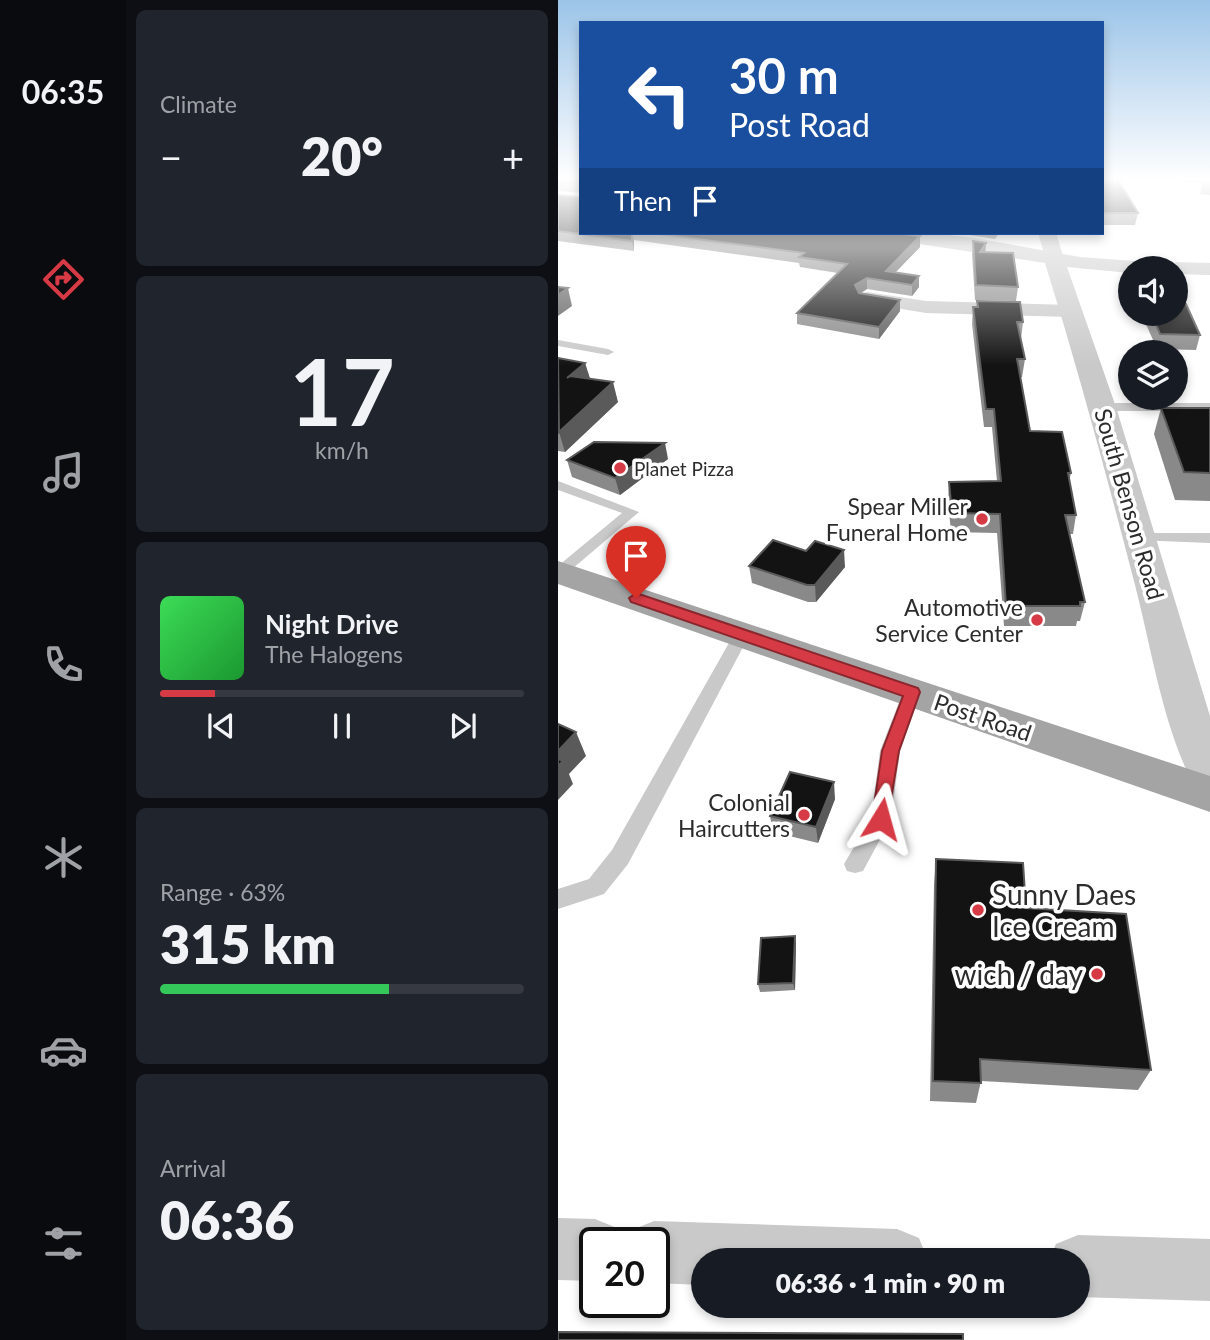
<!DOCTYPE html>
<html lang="en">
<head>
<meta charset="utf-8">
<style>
  :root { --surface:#171b24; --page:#20242c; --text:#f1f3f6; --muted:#9ea1a6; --line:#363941; --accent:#d63a45 }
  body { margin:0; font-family:Lato,sans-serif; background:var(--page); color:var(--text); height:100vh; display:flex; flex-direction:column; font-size:26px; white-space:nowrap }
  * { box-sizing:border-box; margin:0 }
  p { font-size:23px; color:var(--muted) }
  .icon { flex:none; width:38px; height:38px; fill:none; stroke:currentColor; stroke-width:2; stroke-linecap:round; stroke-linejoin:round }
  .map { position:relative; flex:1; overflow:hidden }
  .side { display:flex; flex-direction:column; gap:10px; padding:10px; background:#0d0f14; width:432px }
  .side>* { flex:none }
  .top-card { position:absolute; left:21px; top:21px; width:525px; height:214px; border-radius:0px; box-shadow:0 4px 10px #0003; background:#1a4fa0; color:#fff; overflow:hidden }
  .buttons { position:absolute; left:560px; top:256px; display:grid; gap:14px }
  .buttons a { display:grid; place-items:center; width:70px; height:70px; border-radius:50%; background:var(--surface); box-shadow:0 4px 10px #0003; font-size:35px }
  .speed { position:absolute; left:21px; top:1227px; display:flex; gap:14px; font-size:35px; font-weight:700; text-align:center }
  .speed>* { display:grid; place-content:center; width:91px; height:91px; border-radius:50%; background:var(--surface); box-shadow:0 4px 10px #0003; line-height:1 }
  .speed .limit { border:4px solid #111; border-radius:10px; background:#fff; color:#111 }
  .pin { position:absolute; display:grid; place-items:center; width:60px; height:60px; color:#fff; margin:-72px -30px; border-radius:50% 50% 50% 0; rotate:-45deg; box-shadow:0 0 7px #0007 }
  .pin .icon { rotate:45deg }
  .me { position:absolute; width:77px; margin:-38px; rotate:8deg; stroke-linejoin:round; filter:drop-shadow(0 0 5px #0008) }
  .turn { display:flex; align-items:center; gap:24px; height:147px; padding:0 35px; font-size:32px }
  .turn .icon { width:91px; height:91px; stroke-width:2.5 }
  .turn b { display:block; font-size:49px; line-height:60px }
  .then { display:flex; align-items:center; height:66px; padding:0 35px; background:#0003; gap:14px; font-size:26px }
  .big { font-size:52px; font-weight:800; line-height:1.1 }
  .side .tile { flex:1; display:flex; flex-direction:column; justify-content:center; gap:10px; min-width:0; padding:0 24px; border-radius:10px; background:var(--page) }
  .side .dial { align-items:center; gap:0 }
  .dial b { font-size:91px; line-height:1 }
  .song { display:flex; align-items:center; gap:21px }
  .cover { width:84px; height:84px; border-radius:10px; background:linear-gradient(135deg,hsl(130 70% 55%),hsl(130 70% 35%)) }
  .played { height:7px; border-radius:4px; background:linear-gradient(90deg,var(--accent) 15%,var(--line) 15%) }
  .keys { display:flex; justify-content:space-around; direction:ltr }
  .heat { display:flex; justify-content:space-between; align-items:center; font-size:38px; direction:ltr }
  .charge { height:10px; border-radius:5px; background:linear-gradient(90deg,#34c759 63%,var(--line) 0) }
  .trip { position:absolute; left:133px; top:1248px; width:399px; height:70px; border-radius:35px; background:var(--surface); box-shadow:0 4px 10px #0003; font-weight:800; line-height:70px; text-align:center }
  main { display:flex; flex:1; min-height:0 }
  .tab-bar { display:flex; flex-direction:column; width:126px; justify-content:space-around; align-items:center; background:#090b0e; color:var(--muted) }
  .tab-bar .icon { width:49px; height:49px }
  .tab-bar .selected { color:var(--accent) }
  .tab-bar b { font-size:32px; color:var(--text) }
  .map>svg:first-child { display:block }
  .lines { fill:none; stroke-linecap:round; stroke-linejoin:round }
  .service { fill:#c9c9c9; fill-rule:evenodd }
  .minor { fill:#c9c9c9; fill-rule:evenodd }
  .tertiary { fill:#c9c9c9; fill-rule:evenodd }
  .primary { fill:#a4a4a4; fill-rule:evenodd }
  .wall { fill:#898989 }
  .shaded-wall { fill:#5a5a5a }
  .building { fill:#131313; stroke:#5a5a5a; stroke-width:2 }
  .route { fill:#d63a45; stroke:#8b262d; stroke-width:2 }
  .poi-dot { fill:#d63a45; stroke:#fff; stroke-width:2.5 }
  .labels { text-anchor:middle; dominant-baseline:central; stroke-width:7; stroke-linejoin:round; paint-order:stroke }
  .far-poi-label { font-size:19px; fill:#2c2c2c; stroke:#fff; text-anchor:start }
  .street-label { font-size:23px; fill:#2c2c2c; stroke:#fff }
  .poi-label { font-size:23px; fill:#2c2c2c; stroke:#fff; text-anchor:end }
  .near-poi-label { font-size:28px; fill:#2c2c2c; stroke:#fff; text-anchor:start }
</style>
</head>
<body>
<main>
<nav class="tab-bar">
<b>06:35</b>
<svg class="icon selected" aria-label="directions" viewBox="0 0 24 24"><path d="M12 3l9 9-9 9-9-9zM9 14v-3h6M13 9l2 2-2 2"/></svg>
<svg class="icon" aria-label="music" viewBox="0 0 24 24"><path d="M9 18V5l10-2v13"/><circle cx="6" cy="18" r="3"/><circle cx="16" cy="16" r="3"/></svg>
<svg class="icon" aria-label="phone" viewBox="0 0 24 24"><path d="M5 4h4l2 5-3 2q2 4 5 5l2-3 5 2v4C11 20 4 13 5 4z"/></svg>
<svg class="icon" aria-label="climate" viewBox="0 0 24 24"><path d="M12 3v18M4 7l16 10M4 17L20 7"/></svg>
<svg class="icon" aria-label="car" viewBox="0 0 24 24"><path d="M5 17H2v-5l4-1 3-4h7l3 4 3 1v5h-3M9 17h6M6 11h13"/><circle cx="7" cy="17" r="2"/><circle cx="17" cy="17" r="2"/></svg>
<svg class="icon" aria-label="filters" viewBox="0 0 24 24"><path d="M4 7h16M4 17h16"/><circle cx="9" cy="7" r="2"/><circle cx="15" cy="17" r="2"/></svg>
</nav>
<section class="side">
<div class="tile"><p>Climate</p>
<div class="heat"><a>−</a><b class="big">20°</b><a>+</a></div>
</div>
<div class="tile dial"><b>17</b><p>km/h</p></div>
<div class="tile">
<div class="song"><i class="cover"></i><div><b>Night Drive</b><p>The Halogens</p></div></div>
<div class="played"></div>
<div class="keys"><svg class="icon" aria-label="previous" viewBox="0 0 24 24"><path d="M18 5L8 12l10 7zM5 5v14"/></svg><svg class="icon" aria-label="pause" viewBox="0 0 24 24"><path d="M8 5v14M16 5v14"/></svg><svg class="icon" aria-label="next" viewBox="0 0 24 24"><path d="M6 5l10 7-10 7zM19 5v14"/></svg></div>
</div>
<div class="tile"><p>Range · 63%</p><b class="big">315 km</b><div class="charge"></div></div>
<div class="tile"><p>Arrival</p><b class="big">06:36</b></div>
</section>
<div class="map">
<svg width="652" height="1340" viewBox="0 0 652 1340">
  <rect width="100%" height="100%" fill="#fff"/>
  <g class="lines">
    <!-- service -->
    <g class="service">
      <path d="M0,340L50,349L56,352L50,355L0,346Z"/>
      <path d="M652,403V411H545L539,407L545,403Z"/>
      <path d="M0,481L81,512L7,575L2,577L0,566L64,513L0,490Z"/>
      <path d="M582,533H652V543L577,540L575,537Z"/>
      <path d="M184,628L192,634L70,864L46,894L0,909V889L31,879L54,850L176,634Z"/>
      <path d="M354,685L360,687L363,692L342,751L333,819L305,871L297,873L289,871L286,864L313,818L322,751L345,692L348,687Z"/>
    </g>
    <!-- minor -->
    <g class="minor">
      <path d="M480,233H498L506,259L503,263H489Z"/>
      <path d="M309,292L368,301L514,305L525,311L514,317L368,313L302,302L299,298L302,294Z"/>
      <path d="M0,1218L37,1219L59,1228L65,1242H37V1281L0,1280Z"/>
      <path d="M96,1221L339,1229L361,1238L370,1260H145V1285L96,1283V1242H69L74,1230Z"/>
      <path d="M520,1235L652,1239V1301L520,1297V1260H491L498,1244Z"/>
    </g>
    <!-- tertiary -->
    <g class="tertiary">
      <path d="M319,233H372L417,238L522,257L591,262L601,268H572V273L509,267L558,407L652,716V793L637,788C605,727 594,651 577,585C549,477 520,369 487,263L328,239Z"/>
      <path d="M618,262L652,263V275L618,274V268H608Z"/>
    </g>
    <!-- primary -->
    <path class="primary" d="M0,561L652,776V812L0,584Z"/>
  </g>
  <!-- wall -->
  <g class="wall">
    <path d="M0,178H23V233H337L362,236V247L337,273L361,287L354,296L309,289L302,294L342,311L321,339L239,324V313L280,273L242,267L241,263L76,240V251L0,241V195L22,197L23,193L0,191Z"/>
    <path d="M544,178L580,213L577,225H544Z"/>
    <path d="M620,178H652V195L642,194L644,185L643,183H623Z"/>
    <path d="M412,233H441L437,239L412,235Z"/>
    <path d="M415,241L428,243L427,253L460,287L458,301L417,300L414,255Z"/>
    <path d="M419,301L465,322L463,339L467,359L464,377H462L472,431L513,473L511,482L518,515L515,534H512L527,602L522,621H519L518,626H446L439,533L393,532L390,501L391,482L439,481L434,427H426L414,324L415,307H419Z"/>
    <path d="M583,313H618L642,335L638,350L599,349Z"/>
    <path d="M0,358L27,363L32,379L60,402L7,452L0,451Z"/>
    <path d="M603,408H652V501L617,500L596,434Z"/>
    <path d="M110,459L62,495L14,477L9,460Z"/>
    <path d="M191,566L287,567L258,602H250L194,583Z"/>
    <path d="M277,799L260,843L215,832L212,816Z"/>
    <path d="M378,859L468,908L593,1070L580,1090L423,1081L418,1103L372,1101L376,885Z"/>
    <path d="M237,936L238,944L237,990L202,992L200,984Z"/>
  </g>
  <!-- shaded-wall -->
  <g class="shaded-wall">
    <path d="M74,233L76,240V251L74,241Z"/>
    <path d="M362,236V247L328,282V271Z"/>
    <path d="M428,243L427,257L422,252Z"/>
    <path d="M361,276V287L354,296V285Z"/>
    <path d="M309,278V289L297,296V285Z"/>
    <path d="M10,288L14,306L0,316V295Z"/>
    <path d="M342,300V311L321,339V327Z"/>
    <path d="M27,363L33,382L9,378Z"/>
    <path d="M55,382L60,402L7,452L1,432Z"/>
    <path d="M107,443L110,459L62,495L57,478Z"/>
    <path d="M286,550L287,567L258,602L257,585Z"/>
    <path d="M18,732L28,756L11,774L15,784L0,800V751Z"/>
    <path d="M276,782L277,799L260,843L258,827Z"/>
    <path d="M237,936L238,944L237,990L235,983Z"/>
  </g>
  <!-- building -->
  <g class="building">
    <path d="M0,178H23V233H74V241L0,231V195L22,197L23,184L0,182Z"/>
    <path d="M544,178H559L580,213H544Z"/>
    <path d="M93,233H337L362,236L328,271L361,276L354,285L309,278L297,285L301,293L342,300L321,327L239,313L289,264L241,257L246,253Z"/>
    <path d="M415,241L428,243L422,252L455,253L460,287L418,285Z"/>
    <path d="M0,287L10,288L0,295Z"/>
    <path d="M618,291L624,304H628L642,335L602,334L593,313H618Z"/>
    <path d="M419,301L462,302L465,322H459L467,359H459L472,431L504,432L513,473H510L518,515H507L527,602H522V606H448L442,514L394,513L391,482L443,481L436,409H428L415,307H420Z"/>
    <path d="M0,358L27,363L9,378L12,376L55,382L1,432Z"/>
    <path d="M603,408H652V473L626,472Z"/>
    <path d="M36,442L107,443L57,478L9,460Z"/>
    <path d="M215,540L248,551L257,541L286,550L257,585H249L191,566Z"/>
    <path d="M0,724L18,732L0,751Z"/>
    <path d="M0,759L5,761L0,766Z"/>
    <path d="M232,772L276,782L258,827L212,816Z"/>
    <path d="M378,859L465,863L468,908L568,914L593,1070L422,1059L423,1083L375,1081Z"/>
    <path d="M237,936L235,983L200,984L203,938Z"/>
    <path d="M0,1332L405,1334V1340H0Z"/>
  </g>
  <!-- sky -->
  <linearGradient id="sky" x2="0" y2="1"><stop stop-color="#9bc4e8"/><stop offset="0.49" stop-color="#fff"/><stop offset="1" stop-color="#fff" stop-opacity="0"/></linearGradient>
  <rect width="652" height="366" fill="url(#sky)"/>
  <!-- route -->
  <path class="route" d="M78,593L360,688L362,692L341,751L329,824H316L314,819L324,751L345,696L73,602L71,598Z"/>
  <!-- markers -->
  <g class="poi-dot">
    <circle cx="62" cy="468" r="7"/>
    <circle cx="424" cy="519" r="7"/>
    <circle cx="479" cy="620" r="7"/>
    <circle cx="246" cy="815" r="7"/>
    <circle cx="420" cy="910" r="7"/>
    <circle cx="539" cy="974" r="7"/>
  </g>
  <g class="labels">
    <!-- far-poi labels -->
    <g class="far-poi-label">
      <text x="76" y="468">Planet Pizza</text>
    </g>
    <!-- street labels -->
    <g class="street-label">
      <text transform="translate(572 504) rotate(74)">South Benson Road</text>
      <text transform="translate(425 717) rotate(19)">Post Road</text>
    </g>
    <!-- poi labels -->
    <g class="poi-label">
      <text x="410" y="506">Spear Miller<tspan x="410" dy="26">Funeral Home</tspan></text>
      <text x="465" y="607">Automotive<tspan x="465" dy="26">Service Center</tspan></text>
      <text x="232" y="802">Colonial<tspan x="232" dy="26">Haircutters</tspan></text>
    </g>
    <!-- near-poi labels -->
    <g class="near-poi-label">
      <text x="434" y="894">Sunny Daes<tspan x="434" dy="32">Ice Cream</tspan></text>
      <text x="525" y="974" text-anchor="end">wich / day</text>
    </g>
  </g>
</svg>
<div class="buttons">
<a><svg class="icon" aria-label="sound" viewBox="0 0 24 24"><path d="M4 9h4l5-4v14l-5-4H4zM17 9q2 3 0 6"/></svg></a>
<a><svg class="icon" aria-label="layers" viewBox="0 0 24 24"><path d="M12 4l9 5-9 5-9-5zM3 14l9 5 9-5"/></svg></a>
</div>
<div class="speed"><div class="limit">20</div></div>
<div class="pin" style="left:78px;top:598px;background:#d93025"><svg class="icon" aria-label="arrive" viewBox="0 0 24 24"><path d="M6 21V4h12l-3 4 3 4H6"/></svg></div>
<svg class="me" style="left:323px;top:819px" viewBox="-20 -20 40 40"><path d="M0-17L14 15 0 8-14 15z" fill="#d63a45" stroke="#fff" stroke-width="4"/></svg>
<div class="trip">06:36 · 1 min · 90 m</div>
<div class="top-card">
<div class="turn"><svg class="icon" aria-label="left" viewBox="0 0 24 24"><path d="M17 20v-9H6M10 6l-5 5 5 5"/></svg><div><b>30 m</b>Post Road</div></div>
<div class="then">Then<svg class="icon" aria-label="arrive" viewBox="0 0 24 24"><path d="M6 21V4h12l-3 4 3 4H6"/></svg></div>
</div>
</div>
</main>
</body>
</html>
